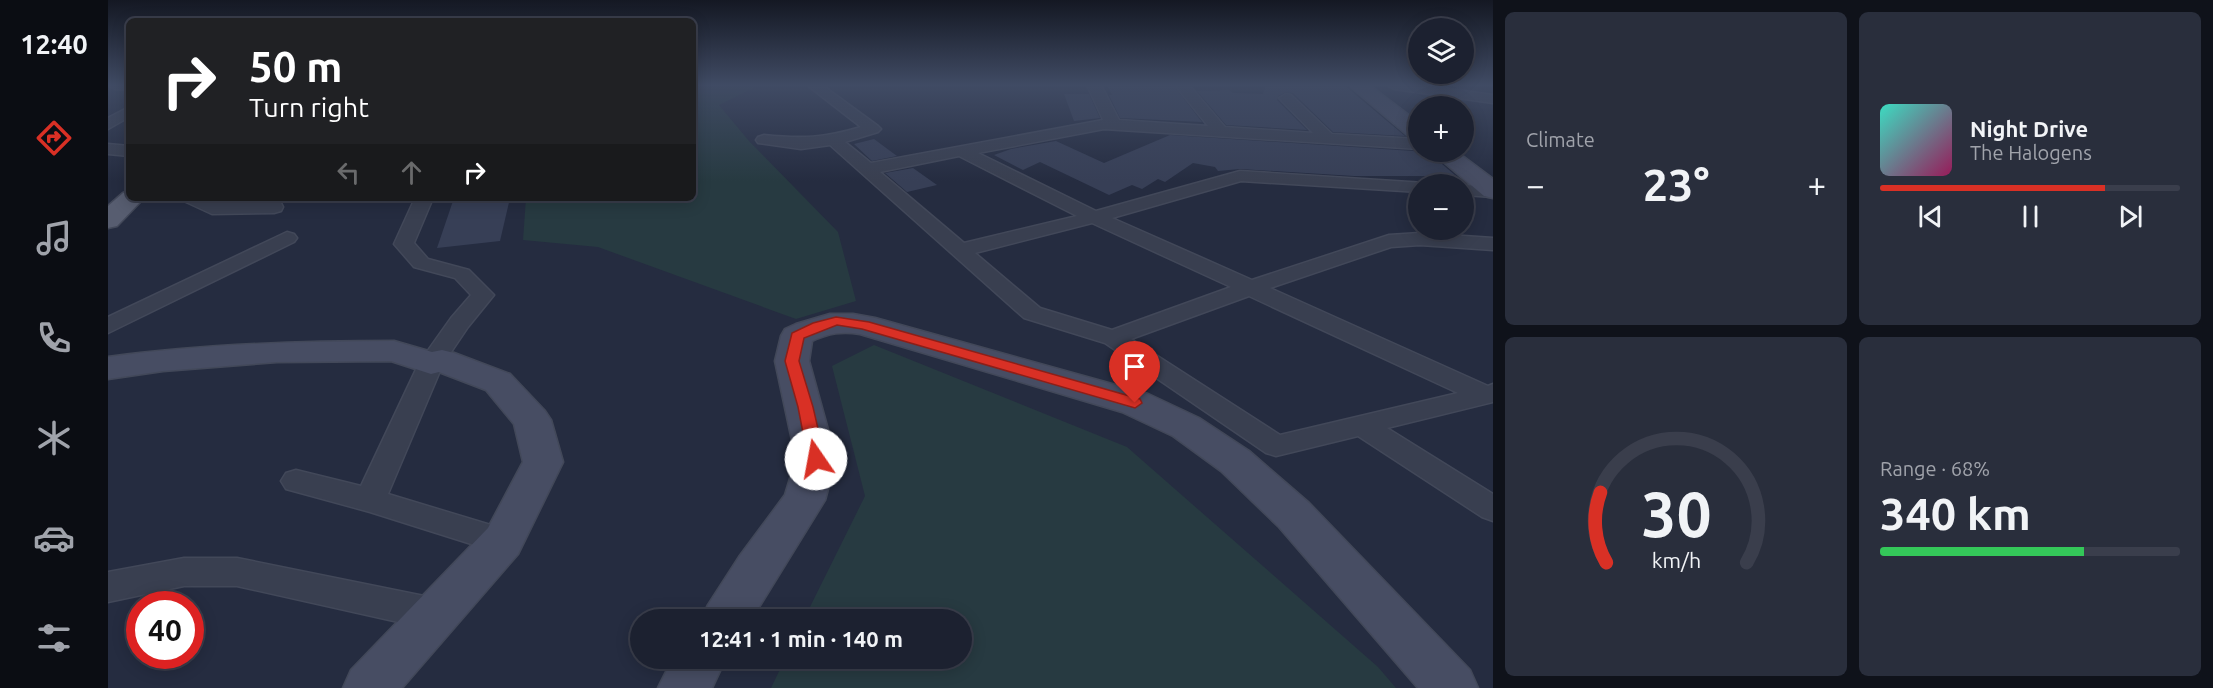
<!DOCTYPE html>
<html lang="en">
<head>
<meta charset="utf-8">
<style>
  :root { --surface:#1c2130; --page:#292e3c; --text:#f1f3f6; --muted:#a0a3ab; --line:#3a3e4c; --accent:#d93025 }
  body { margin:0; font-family:Ubuntu,sans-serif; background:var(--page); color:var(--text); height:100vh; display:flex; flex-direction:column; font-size:22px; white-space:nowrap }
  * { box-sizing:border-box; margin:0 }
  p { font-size:20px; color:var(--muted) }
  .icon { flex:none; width:33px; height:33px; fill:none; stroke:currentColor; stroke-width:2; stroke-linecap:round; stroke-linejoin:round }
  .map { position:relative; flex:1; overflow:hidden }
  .sheet { display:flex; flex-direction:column; gap:12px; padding:12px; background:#0f121a; width:720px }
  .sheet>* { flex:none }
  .guide { position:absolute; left:18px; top:18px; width:570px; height:183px; border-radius:9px; box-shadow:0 3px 15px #0003,0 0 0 2px var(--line); background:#202124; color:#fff; overflow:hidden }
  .buttons { position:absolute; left:1300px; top:18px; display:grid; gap:12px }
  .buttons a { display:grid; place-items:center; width:66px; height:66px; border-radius:50%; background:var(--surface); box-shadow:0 3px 15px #0003,0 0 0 2px var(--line); font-size:30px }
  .speed { position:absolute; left:18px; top:591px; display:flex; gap:12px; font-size:30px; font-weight:700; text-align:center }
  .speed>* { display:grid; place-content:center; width:78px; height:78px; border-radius:50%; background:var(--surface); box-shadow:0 3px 15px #0003,0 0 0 2px var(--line); line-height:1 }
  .speed .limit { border:9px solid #d22; background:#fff; color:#111 }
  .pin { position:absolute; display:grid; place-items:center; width:51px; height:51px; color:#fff; margin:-62px -26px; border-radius:50% 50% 50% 0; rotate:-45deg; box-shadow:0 0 6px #0007 }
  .pin .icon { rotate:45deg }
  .me { position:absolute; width:66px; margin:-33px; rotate:348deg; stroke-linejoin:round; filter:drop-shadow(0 0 4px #0008) }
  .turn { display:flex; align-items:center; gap:21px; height:126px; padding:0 24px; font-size:27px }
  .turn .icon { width:78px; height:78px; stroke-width:2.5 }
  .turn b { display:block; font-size:42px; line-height:51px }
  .lanes { display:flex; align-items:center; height:57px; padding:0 24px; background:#0003; justify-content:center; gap:30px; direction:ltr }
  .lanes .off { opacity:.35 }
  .big { font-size:45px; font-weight:700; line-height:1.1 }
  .sheet .tile { flex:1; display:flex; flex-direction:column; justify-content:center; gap:9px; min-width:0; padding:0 21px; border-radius:9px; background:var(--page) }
  .sheet .dial { align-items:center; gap:0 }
  .dial svg { height:156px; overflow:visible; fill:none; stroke:var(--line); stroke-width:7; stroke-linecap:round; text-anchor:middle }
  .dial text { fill:var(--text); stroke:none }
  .song { display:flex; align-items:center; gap:18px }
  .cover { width:72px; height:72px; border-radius:9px; background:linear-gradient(135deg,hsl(170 70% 55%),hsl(330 70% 35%)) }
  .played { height:6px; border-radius:3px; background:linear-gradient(90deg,var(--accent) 75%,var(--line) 75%) }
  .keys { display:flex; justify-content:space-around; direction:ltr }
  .heat { display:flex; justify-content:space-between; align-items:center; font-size:33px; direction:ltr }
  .charge { height:9px; border-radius:4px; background:linear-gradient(90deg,#34c759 68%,var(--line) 0) }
  .sheet .tiles { flex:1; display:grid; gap:12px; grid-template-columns:repeat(2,1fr) }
  .trip { position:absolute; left:522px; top:609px; width:342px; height:60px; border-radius:30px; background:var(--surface); box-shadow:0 3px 15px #0003,0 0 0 2px var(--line); font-weight:700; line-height:60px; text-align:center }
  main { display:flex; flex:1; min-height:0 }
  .menu { display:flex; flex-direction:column; width:108px; justify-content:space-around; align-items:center; background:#0b0d13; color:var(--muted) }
  .menu .icon { width:42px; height:42px }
  .menu .selected { color:var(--accent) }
  .menu b { font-size:27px; color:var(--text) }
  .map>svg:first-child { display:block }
  .green { fill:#273a41 }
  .building { fill:#373f56 }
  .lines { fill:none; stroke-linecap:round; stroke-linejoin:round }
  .street-casing { stroke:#424859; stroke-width:3 }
  .secondary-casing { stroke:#424859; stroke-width:3 }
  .primary-casing { stroke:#424859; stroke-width:3 }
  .street { fill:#393f50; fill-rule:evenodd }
  .secondary { fill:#474d63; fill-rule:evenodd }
  .primary { fill:#575d70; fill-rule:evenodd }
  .route { fill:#d93025; stroke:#8d1f18; stroke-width:1.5 }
</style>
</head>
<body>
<main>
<nav class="menu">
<b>12:40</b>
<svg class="icon selected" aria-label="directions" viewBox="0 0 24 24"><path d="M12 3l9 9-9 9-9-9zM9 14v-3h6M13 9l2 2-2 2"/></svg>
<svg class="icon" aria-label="music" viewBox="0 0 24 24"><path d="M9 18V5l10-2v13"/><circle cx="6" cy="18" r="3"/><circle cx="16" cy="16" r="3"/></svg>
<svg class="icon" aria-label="phone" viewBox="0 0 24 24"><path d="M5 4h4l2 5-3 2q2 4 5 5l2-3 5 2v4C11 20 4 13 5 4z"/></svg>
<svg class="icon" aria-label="climate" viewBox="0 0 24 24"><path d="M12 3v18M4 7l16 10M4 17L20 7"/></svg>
<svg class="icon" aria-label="car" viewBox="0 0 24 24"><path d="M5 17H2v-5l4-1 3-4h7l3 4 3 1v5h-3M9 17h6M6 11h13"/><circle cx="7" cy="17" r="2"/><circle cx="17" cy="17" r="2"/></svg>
<svg class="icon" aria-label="filters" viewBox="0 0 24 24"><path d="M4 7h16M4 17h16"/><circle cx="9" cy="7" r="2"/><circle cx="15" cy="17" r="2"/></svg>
</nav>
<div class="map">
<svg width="1385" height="688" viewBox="0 0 1385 688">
  <rect width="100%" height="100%" fill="#252c40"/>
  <!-- green -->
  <g class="green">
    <path d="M585,85L649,86L611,105L641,141L730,232L748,301L688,319L490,247L415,240L418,198H585Z"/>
    <path d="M766,345L1019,447L1270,667L1288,688H663L677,659L854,658V620L696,619L757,496L724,366Z"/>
  </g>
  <!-- building -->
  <g class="building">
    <path d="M999,85H1065L1094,122L1012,118L1001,95H1004Z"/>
    <path d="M1158,85H1236L1297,136L1225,132L1185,93L1178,92L1170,96L1169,100L1199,130L1118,125L1089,91L1121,90L1125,93L1155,94Z"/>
    <path d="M956,94H981L992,118L966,121Z"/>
    <path d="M1062,135L1320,152L1348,176H1246L1132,169L1110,171L1107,167L1085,163L1057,182L1050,179L1034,189L1024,185L1001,195L932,162L915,170L886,155L903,149L948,141L996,163Z"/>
    <path d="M766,139L789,156L764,161L746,144Z"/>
    <path d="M805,168L829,185L799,192L777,173Z"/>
    <path d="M346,198H402L392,241L329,248Z"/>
  </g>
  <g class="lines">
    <defs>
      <g id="street">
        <path d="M0,85H21V90L7,89Z"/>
        <path d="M699,85H714L770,126L773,129L770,132L737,142L763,163L995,120L979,85H993L1011,120L1100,126L1067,85H1081L1117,127L1205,133L1171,98L1178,94L1183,95L1224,134L1311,139V149L996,129L870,153L988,211L1132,171L1317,183L1311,184V192L1133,181L1004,218L1144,280L1281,235L1312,233L1385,238V250L1312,245L1283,247L1162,288L1380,386L1385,384V402L1279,428L1385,494V521L1374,517L1250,436L1168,456L1158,453L997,343L916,318L722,145L693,149L650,143L648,140L650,137L656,135C694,139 716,138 753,127ZM851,156L969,216L856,243L772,172ZM984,223L1123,287L1004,330L932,308L867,253ZM1141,296L1350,393L1172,435L1023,339Z"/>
        <path d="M1279,85H1313L1385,95V103L1286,89Z"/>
        <path d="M21,107V117L0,129V118Z"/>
        <path d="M0,144L21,146V156L0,154Z"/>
        <path d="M1356,185L1385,187V197L1356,195Z"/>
        <path d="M75,198H98L107,202L166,201L173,203L175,207L173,211L166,213L104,214L78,202Z"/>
        <path d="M307,198H325L306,243L320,259L361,270L386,295L360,327L335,364L280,494L406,532L411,541L406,550L395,554L262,512L178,489L173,481L178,473L188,470L253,486L311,363L343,318L363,295L347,278L306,267L286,244Z"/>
        <path d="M179,232L186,234L189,238L186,242L0,333V317Z"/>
        <path d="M76,558H129L326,598L338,603L343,614L338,625L326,630L129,586H76L0,602V572Z"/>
      </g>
      <g id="secondary">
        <path d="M1241,85H1261L1311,123V139L1303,138Z"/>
        <path d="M1324,152H1349L1385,179V198L1376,196Z"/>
        <path d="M722,314H745L767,318L1040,394L1091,418L1141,451L1201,503L1362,670L1370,688H1310L1171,527L1113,471L1065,436L1014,412L752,334C734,331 721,333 704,341L701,361L728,459L717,500L643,620H593L600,605L631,557L677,495L688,459L667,361L673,336L677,329L688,324Z"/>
        <path d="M286,341L324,352L334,350L346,353L402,374L437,411L443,420L455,462L410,554L294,688H235L243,670L380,528L415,462L406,424L378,390L331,372L323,374L283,361L169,362L55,371L0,379V357C95,344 190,341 286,341Z"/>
        <path d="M565,658H618L604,688H550Z"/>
      </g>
      <path id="primary" d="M21,191V198H36L9,226L0,228V206L15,193Z"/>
    </defs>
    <!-- street casing -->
    <use href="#street" class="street-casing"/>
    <!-- secondary casing -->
    <use href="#secondary" class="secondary-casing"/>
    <!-- primary casing -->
    <use href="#primary" class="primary-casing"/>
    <!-- street -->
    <use href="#street" class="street"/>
    <!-- secondary -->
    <use href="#secondary" class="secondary"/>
    <!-- primary -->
    <use href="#primary" class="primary"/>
  </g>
  <!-- sky -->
  <linearGradient id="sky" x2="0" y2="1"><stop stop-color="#141823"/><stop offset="0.47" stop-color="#404b64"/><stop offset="1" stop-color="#404b64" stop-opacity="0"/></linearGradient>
  <rect width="1385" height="181" fill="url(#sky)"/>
  <!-- route -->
  <path class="route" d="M728,317L761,322L1032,399L1034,403L1027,408L754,329L729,325L696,338L691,361L705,407L717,459L714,463H703L700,459L690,407L677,361L684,333L705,323Z"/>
</svg>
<div class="buttons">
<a><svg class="icon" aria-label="layers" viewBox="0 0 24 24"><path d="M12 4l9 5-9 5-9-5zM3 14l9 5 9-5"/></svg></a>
<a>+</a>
<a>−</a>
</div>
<div class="speed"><div class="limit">40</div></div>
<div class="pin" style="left:1027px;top:403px;background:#d93025"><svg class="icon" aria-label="arrive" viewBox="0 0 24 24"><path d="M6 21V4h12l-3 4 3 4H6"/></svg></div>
<svg class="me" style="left:708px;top:459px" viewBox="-20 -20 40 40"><circle r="19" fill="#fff"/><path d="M0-13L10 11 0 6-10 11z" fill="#d93025"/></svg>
<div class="trip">12:41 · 1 min · 140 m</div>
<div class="guide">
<div class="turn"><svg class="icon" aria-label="right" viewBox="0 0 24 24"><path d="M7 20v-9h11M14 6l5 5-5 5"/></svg><div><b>50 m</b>Turn right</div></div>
<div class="lanes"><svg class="icon off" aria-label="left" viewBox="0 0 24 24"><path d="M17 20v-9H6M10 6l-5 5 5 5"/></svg><svg class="icon off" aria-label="ahead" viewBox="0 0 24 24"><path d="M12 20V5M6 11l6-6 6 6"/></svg><svg class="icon" aria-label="right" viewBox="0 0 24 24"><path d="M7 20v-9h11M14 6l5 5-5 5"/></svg></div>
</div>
</div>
<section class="sheet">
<div class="tiles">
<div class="tile"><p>Climate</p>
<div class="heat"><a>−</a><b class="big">23°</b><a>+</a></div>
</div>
<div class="tile">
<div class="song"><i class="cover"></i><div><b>Night Drive</b><p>The Halogens</p></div></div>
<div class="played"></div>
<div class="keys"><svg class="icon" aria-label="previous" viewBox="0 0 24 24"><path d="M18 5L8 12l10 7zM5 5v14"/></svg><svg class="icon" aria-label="pause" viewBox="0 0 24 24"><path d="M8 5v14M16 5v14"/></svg><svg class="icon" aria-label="next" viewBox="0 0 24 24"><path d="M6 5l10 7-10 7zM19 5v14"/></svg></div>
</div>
<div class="tile dial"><svg viewBox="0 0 100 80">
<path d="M14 69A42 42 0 1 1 86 69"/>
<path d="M14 69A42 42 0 0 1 11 33" stroke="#d93025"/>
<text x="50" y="56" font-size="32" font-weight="700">30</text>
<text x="50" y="72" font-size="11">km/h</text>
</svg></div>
<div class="tile"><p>Range · 68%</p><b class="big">340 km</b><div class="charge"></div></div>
</div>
</section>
</main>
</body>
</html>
